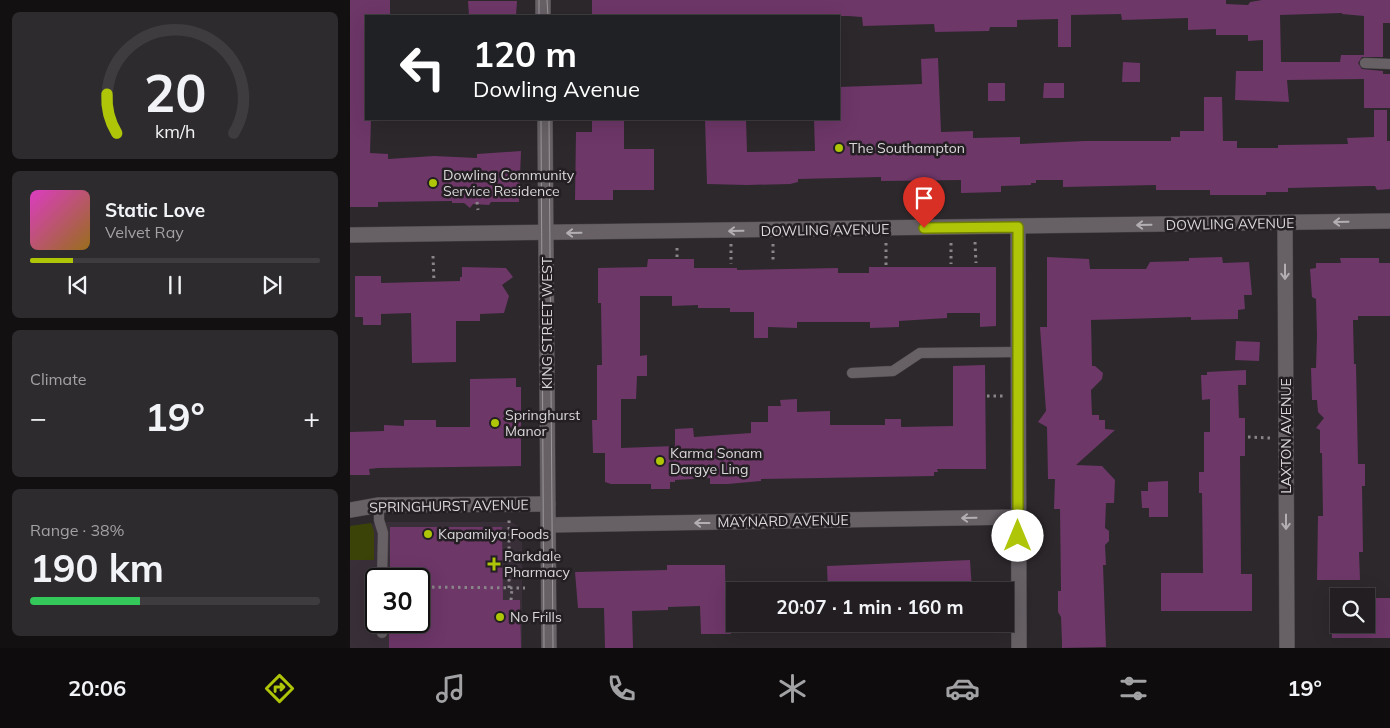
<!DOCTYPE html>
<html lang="en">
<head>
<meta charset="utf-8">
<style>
  :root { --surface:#221e21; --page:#2e2b2e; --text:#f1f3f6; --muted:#a2a2a5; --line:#3f3c3f; --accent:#aec508 }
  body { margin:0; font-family:Mulish,sans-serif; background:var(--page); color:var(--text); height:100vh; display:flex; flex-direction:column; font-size:19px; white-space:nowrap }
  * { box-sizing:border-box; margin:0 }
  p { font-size:16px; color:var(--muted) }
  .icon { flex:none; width:28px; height:28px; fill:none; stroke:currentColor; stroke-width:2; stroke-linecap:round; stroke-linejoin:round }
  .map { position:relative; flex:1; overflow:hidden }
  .panel { display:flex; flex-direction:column; gap:12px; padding:12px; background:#131012; width:350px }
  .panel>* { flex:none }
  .guide { position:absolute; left:15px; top:15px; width:475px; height:105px; border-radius:0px; box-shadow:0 5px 20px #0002,0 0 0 1px var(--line); background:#202124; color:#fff; overflow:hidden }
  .buttons { position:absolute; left:980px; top:588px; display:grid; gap:10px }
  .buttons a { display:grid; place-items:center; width:45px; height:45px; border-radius:0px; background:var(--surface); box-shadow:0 5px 20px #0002,0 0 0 1px var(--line); font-size:25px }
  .speed { position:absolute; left:15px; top:568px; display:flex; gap:10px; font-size:25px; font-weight:700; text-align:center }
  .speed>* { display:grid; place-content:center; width:65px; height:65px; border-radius:50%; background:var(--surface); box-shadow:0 5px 20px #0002,0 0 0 1px var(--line); line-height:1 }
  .speed .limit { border:2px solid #111; border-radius:8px; background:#fff; color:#111 }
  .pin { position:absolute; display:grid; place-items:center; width:42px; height:42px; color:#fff; margin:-51px -21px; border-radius:50% 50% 50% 0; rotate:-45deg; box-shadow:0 0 5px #0007 }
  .pin .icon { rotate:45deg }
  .me { position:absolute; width:55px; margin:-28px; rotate:0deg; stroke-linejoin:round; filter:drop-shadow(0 0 4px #0008) }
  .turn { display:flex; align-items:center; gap:18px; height:105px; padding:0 25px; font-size:22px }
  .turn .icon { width:65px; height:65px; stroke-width:2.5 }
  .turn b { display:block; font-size:35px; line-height:42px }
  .big { font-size:38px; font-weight:700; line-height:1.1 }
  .panel .tile { flex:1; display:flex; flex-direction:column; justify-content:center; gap:8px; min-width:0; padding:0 18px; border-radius:8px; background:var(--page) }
  .panel .dial { align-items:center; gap:0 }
  .dial svg { height:130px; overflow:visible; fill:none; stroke:var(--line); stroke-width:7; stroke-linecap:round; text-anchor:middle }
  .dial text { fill:var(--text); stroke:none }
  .song { display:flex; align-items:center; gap:15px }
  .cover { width:60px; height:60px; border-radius:8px; background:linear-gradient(135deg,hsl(310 70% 55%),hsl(40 70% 35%)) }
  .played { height:5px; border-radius:2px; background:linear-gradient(90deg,var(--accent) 15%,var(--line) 15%) }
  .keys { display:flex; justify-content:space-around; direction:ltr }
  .heat { display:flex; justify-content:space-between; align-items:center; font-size:28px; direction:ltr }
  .charge { height:8px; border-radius:4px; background:linear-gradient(90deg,#34c759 38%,var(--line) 0) }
  .trip { position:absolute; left:376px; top:582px; width:288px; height:50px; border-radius:0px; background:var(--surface); box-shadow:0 5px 20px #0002,0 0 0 1px var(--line); font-weight:700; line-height:50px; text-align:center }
  .tabs { display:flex; height:80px; justify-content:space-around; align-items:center; background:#0e0c0d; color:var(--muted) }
  .tabs .icon { width:35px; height:35px }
  .tabs .on { color:var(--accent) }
  .tabs b { font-size:22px; color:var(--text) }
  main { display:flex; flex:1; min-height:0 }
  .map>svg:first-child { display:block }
  .built { fill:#392f38; fill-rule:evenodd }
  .green { fill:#3b4309 }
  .building { fill:#6d3768; fill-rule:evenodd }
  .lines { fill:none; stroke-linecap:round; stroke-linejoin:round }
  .lane-casing { stroke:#484548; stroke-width:11 }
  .street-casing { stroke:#484548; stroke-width:16 }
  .secondary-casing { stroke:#484548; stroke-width:16 }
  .path { stroke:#898589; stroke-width:3; stroke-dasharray:2.5 4; stroke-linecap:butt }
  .lane { stroke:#676166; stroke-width:10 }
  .street { stroke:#676166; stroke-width:15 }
  .secondary { stroke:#676166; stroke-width:15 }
  .tram { stroke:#9b979a; stroke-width:1 }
  .oneway { stroke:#b2aeb2 }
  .route-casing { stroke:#718005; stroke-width:12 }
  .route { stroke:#aec508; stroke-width:9 }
  .poi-dot { fill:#aec508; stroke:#231f23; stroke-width:2 }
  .labels { text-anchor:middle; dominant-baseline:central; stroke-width:5; stroke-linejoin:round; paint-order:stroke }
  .poi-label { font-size:14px; fill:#dbd8db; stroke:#231f23; text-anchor:start }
  .street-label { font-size:14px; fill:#dbd8db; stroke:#231f23 }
</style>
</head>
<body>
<main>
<section class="panel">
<div class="tile dial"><svg viewBox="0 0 100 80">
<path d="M14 69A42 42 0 1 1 86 69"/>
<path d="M14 69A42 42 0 0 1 8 45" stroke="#aec508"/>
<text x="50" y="56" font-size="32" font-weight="700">20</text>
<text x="50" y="72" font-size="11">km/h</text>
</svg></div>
<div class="tile">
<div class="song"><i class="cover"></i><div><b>Static Love</b><p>Velvet Ray</p></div></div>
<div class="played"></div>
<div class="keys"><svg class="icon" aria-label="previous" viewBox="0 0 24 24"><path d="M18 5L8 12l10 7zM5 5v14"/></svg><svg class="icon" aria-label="pause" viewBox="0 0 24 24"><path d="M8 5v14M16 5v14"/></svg><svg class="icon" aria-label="next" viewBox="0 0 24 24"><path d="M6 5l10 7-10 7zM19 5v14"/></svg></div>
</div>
<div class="tile"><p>Climate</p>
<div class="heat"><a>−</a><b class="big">19°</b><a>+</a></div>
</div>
<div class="tile"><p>Range · 38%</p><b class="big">190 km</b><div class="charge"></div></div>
</section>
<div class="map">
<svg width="1040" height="648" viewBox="0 0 1040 648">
  <rect width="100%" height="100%" fill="#2d282c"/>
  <!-- built -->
  <path class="built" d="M37,522H161L168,526L172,533V648H0V526ZM26,579H69V621H26Z"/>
  <!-- green -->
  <path class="green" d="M21,523L24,531V560H0V526Z"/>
  <!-- building -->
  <g class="building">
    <path d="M0,0H40V15H16V119H21L20,153L38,154V159L84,156L127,158V154L171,151L169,202H141L139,205L123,204L120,208L114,203H102V201L28,202V207H0Z"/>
    <path d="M242,0H876V4L898,5L900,2L912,0H1040V23H1033V57H1012L1008,63L1012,69L1033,71V74H1040V108H1014V79L937,80L939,102L885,100L886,71H913V40L898,41V35H866V29L838,30V18L772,20L771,14L721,15V47H708V19L667,20V27H640L639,31L585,32L584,24L513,26L512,17L498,16H242ZM992,13V14L1014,16V55H991L990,62H931L930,15Z"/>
    <path d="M118,1H167L166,16H119Z"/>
    <path d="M588,58L591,132L623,131V138L670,137V144L735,141H821V137H830V131H854V97H872L873,141H887V148H928V145L998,144L997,138L1024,137V110H1037V141H1040V189L1027,190L1025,186H1018L938,188V192H916V195H860V190H806V185L713,187V180H686V183H681V185L651,186V192L611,193V180L531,181V177L448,179V182L440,184L397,185L357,184L355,119H396L397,152L465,151L464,119H489V87L572,84L571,59Z"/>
    <path d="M773,62L790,63V82H772Z"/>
    <rect x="638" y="83" width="17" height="18"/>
    <path d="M694,83H714V98H693Z"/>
    <path d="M242,119H274V149H304V190H263V200H225L226,132H242Z"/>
    <path d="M697,257L739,259L740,269H796L800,262L839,261V258L872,257L873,263L899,262L902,295H894L895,309L888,310V319L841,320V317L741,320L742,366H745L753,373L752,379L741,390L742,415H749V420H755V429L765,430L726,465L752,466L765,480L764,503H756L755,528L759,531V541L755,545L756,565H753L756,647L712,648V642L711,617L708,612V591H711L710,509H704L705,479H698L697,427L688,422L696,411L690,327H697Z"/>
    <path d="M990,258H1029V263H1040V316H1008V320H1003L1004,364H1006L1008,464H1015V486H1012L1013,552H1009L1010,580H967L968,516H973L972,453H970V430L966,428L974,418L968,412L967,400H962L961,368H966L967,335L966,299L962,297L960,269L966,268V263H991Z"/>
    <path d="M298,259H344V268H387V270L488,268V273H519V267H646V326L630,327V313H597V318L549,321V327L520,328V322H447V328L418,327V338H404V312H380V308H348V305L322,306V296H290V356L297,355V376H287L286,399H271V448L325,446V429L343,428L344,437L401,433V422H418V406H431L430,400L447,399V412L480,411V425H535V419H551V427L603,426V366L635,365L636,469H587L588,472H584V476L411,479V481L378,484H360V478L325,480V482H320V489H301V484H261L255,482V453H243L242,420H247V365H252L251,303H248V268L297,267Z"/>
    <path d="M112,267L156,268L163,277L152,285L159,296L154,313L130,314V321H106V362L62,363L61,313L31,314V325H13V317H5V276H31V283L110,281V277H112Z"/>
    <path d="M886,341L910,342L909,361L885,360Z"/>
    <path d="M896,370V385H888L889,418H895V456H890L891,574H902V611H811V573H853L852,493H849V472H854V432H860V399L852,400L851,375H857V372Z"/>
    <path d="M166,378V387H171V466L28,468L19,469L20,475H0V432L34,431V425L54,426V420H86V427H120V379Z"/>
    <path d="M818,481V517H799V508H792L791,491H798V482Z"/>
    <path d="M40,527H152L153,600H170L171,648H39V621H69V579H40Z"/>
    <path d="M620,560L622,591H478L477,566Z"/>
    <path d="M317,565H375L376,613L380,612L381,634H351L350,606L318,607V610L282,611L283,648H255L254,608H228L225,572L317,570Z"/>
    <path d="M1016,598H1040V638H982V624H1016Z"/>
  </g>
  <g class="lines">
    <defs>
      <g id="lane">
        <path d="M1015,63L1040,64"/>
        <path d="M502,373L543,371L570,353L668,352"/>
        <path d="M29,505V520L33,533L32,579"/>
        <path d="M32,621V633"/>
      </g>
      <g id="street">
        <path d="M935,223L937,648"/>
        <path d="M668,227L669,648"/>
        <path d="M0,235L1040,221"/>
        <path d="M0,510L29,505L198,504"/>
        <path d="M199,525L668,517"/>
      </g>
      <g id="secondary">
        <path d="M193,0V16"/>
        <path d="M195,119L199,648"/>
      </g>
    </defs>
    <!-- lane casing -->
    <use href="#lane" class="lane-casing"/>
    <!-- street casing -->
    <use href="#street" class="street-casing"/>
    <!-- secondary casing -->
    <use href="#secondary" class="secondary-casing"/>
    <!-- path -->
    <g class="path">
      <path d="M127,202L128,210"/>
      <path d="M625,242L626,263"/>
      <path d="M536,243V266"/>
      <path d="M601,243V264"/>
      <path d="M381,244V264"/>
      <path d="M423,244V263"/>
      <path d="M83,256L84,282"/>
      <path d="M327,257V245"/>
      <path d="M637,396H654"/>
      <path d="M898,437L920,438"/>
      <path d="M69,587L175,588"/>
      <path d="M159,588V519"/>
      <path d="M161,600L162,588"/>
    </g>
    <!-- lane -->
    <use href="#lane" class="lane"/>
    <!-- street -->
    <use href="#street" class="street"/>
    <!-- secondary -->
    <use href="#secondary" class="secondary"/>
    <!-- tram -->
    <g class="tram">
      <path d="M189,0V16"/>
      <path d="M197,0L198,16"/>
      <path d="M191,119L194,648"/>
      <path d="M199,119L203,648"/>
    </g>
  </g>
  <!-- one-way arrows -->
  <defs><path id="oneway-shaft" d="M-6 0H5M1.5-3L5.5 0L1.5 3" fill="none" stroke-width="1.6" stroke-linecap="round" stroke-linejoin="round" transform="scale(1.25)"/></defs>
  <g class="oneway">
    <use href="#oneway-shaft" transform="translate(991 222) rotate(179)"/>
    <use href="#oneway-shaft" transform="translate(794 225) rotate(179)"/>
    <use href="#oneway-shaft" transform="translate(386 231) rotate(179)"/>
    <use href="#oneway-shaft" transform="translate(224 233) rotate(179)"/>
    <use href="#oneway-shaft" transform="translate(935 272) rotate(90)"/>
    <use href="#oneway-shaft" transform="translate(619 518) rotate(179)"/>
    <use href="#oneway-shaft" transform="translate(936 522) rotate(90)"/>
    <use href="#oneway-shaft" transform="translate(352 523) rotate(180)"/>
  </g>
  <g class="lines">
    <defs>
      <path id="route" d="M574,228L668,227V536"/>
    </defs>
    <!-- route casing -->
    <use href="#route" class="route-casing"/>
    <!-- route -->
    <use href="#route" class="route"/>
  </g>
  <!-- markers -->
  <g class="poi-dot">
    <circle cx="489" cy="148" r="5"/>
    <circle cx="83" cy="183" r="5"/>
    <circle cx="145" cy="423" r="5"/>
    <circle cx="310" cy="461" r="5"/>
    <circle cx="78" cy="534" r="5"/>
    <path d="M141.5 556.5h5v5h5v5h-5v5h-5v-5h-5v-5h5z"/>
    <circle cx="150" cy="617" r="5"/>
  </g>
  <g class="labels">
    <!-- poi labels -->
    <g class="poi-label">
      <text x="499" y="148">The Southampton</text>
      <text x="93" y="175">Dowling Community<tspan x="93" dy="16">Service Residence</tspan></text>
      <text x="155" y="415">Springhurst<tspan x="155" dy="16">Manor</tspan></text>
      <text x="320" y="453">Karma Sonam<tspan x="320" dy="16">Dargye Ling</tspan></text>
      <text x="88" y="534">Kapamilya Foods</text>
      <text x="154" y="556">Parkdale<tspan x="154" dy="16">Pharmacy</tspan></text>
      <text x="160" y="617">No Frills</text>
    </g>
    <!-- street labels -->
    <g class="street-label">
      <text transform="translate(880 224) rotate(-1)">DOWLING AVENUE</text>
      <text transform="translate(475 230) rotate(-1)">DOWLING AVENUE</text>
      <text transform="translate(197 323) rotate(-90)">KING STREET WEST</text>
      <text transform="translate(936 436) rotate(-90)">LAXTON AVENUE</text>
      <text transform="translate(99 506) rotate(-1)">SPRINGHURST AVENUE</text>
      <text transform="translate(433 521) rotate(-1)">MAYNARD AVENUE</text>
    </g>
  </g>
</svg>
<div class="buttons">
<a><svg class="icon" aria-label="search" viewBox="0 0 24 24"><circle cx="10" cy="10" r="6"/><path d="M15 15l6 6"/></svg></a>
</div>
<div class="speed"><div class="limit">30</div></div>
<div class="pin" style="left:574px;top:228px;background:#d93025"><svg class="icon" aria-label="arrive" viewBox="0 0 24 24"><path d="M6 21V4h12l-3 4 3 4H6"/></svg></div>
<svg class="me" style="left:668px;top:536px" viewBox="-20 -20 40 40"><circle r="19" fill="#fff"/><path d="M0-13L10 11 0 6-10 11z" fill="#aec508"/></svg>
<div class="trip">20:07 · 1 min · 160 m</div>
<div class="guide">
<div class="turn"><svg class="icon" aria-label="left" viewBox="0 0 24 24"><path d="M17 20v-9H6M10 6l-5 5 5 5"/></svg><div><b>120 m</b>Dowling Avenue</div></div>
</div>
</div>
</main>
<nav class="tabs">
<b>20:06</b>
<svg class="icon on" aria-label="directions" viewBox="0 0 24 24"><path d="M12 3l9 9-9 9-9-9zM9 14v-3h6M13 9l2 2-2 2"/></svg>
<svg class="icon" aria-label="music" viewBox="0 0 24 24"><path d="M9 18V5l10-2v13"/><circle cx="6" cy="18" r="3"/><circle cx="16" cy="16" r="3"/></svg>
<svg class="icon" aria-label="phone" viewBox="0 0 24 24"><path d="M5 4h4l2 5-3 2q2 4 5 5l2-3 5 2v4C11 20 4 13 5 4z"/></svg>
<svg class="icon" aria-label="climate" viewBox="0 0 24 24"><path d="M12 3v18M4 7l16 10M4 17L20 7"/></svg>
<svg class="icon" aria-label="car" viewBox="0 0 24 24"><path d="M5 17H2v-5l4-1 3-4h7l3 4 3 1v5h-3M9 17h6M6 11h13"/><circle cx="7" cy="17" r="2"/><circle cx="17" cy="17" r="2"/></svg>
<svg class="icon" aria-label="filters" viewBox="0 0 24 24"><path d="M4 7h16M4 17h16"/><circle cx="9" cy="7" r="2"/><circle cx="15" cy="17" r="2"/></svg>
<b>19°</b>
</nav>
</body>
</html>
